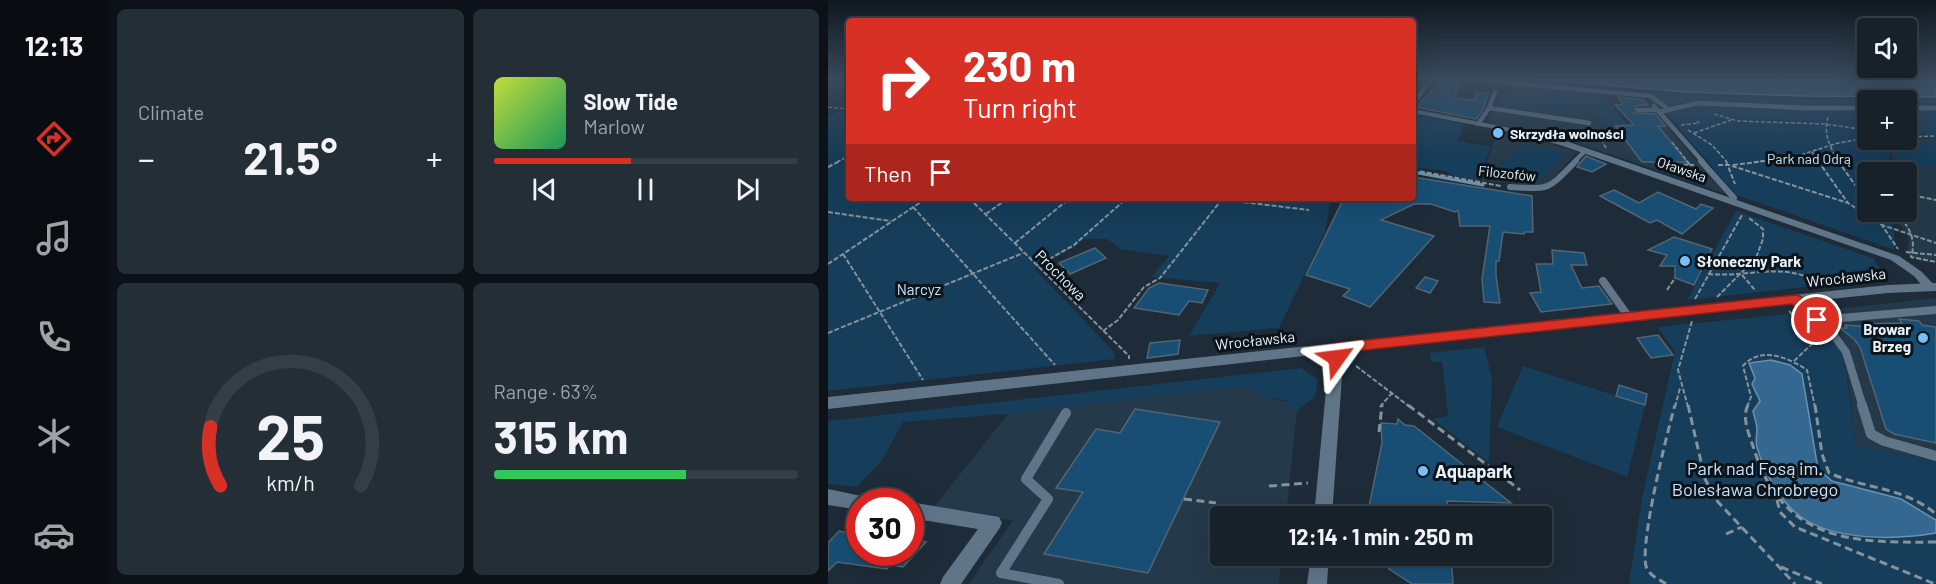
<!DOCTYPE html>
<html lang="en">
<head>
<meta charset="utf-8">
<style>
  :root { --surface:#16212a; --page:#232e36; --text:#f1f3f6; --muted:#9ea3a8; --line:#353e47; --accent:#d93025 }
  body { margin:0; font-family:Barlow,sans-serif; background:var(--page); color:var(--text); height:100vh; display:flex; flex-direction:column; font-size:22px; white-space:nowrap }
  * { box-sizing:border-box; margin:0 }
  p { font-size:20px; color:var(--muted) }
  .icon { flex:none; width:33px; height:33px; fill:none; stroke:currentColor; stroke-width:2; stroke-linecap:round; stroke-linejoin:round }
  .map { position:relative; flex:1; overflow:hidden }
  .details { display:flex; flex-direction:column; gap:9px; padding:9px; background:#0c1217; width:720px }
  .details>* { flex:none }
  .banner { position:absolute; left:18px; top:18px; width:570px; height:183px; border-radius:6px; box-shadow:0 6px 24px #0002,0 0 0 2px var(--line); background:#d93025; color:#fff; overflow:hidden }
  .tools { position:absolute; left:1029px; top:18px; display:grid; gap:12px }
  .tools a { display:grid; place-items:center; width:60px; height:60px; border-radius:6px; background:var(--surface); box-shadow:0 6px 24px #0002,0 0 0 2px var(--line); font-size:30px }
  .speed { position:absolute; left:18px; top:488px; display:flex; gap:12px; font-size:30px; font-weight:700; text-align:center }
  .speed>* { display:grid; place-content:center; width:78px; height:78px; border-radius:50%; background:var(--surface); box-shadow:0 6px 24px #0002,0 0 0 2px var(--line); line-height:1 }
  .speed .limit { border:9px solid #d22; background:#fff; color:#111 }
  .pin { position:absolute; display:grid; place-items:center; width:51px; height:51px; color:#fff; margin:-26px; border:3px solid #fff; border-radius:50%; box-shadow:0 2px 6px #0007 }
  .me { position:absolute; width:66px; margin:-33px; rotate:59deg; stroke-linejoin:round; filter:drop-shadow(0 0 4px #0008) }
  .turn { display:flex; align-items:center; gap:21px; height:126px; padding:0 18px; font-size:27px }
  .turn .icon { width:78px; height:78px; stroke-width:2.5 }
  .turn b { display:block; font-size:42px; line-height:51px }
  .then { display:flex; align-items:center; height:57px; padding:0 18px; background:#0003; gap:12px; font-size:22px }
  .big { font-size:45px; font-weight:700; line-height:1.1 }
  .details .widget { flex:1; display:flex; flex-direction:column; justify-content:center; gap:9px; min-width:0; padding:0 21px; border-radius:9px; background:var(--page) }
  .details .dial { align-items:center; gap:0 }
  .dial svg { height:156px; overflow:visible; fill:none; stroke:var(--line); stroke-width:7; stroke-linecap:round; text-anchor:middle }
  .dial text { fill:var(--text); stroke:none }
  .song { display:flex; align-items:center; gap:18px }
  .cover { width:72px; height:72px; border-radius:9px; background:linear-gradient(135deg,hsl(70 70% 55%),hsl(150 70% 35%)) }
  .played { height:6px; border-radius:3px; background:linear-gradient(90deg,var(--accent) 45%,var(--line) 45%) }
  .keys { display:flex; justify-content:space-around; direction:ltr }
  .heat { display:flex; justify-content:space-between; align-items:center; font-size:33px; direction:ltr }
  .charge { height:9px; border-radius:4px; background:linear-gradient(90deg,#34c759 63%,var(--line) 0) }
  .details .tiles { flex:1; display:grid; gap:9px; grid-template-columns:repeat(2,1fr) }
  .trip { position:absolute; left:382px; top:506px; width:342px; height:60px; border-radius:6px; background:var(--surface); box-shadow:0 6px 24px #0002,0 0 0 2px var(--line); font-weight:700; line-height:60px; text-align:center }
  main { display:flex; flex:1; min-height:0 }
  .tabs { display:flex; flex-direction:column; width:108px; justify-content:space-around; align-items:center; background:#090d11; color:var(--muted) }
  .tabs .icon { width:42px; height:42px }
  .tabs .active { color:var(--accent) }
  .tabs b { font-size:27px; color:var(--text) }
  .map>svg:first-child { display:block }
  .built { fill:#243949 }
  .green { fill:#163d59 }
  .water { fill:#356890; stroke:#6b91b0; stroke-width:1.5 }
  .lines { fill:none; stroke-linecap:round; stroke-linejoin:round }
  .stream { stroke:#6b91b0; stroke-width:3 }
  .building { fill:#184e74; stroke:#546472; stroke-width:1.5 }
  .path-far2 { stroke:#86929c; stroke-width:1.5; stroke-dasharray:4 2; stroke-linecap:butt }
  .path-far1 { stroke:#86929c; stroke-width:2; stroke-dasharray:5 2; stroke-linecap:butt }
  .path { stroke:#86929c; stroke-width:3; stroke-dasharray:8 4.5; stroke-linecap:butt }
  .service-far3 { stroke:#607688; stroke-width:4.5 }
  .service-far2 { stroke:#607688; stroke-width:6 }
  .service-far1 { stroke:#607688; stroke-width:8 }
  .service { stroke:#607688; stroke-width:10 }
  .minor { fill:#607688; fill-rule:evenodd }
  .tertiary { fill:#607688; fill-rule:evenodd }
  .route { fill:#d93025; stroke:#8d1f18; stroke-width:1.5 }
  .poi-dot { fill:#78bff7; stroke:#0d1419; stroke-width:2 }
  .labels { text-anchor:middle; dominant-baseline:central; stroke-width:6; stroke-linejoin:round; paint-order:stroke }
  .far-poi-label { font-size:14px; font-weight:bold; fill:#e8f2fa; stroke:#0d1419; text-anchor:start }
  .far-park-label { font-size:14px; fill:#c6e3fc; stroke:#0d1419 }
  .far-street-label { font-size:14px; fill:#e8f2fa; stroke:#0d1419 }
  .poi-label { font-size:15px; font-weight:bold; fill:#e8f2fa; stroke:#0d1419; text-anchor:start }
  .street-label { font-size:15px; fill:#e8f2fa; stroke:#0d1419 }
  .park-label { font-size:15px; fill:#c6e3fc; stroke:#0d1419 }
  .near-park-label { font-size:18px; fill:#c6e3fc; stroke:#0d1419 }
  .near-poi-label { font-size:18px; font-weight:bold; fill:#e8f2fa; stroke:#0d1419; text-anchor:start }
</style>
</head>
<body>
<main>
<nav class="tabs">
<b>12:13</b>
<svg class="icon active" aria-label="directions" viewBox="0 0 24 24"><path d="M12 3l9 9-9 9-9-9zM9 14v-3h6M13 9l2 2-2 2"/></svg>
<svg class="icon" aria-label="music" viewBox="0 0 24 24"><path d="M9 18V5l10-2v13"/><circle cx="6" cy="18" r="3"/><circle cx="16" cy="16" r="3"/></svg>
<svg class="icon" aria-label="phone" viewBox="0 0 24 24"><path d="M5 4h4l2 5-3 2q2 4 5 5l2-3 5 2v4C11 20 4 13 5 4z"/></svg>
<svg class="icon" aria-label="climate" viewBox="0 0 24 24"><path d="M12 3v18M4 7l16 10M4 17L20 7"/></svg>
<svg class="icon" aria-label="car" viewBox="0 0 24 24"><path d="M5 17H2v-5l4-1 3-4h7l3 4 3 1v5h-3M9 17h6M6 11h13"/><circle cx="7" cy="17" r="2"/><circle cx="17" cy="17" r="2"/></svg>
</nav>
<section class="details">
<div class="tiles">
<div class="widget"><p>Climate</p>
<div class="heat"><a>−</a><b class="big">21.5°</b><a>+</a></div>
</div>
<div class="widget">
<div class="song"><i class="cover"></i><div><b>Slow Tide</b><p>Marlow</p></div></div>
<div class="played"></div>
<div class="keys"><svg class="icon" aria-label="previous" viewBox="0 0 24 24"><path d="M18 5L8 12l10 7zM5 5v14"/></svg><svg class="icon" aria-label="pause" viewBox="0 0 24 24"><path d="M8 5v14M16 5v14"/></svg><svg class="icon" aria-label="next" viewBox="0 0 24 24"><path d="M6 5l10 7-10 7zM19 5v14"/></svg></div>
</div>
<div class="widget dial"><svg viewBox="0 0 100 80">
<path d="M14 69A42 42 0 1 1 86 69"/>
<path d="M14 69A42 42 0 0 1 9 39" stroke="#d93025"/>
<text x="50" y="56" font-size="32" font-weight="700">25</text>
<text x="50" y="72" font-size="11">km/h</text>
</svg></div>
<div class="widget"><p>Range · 63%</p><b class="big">315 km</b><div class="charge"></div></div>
</div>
</section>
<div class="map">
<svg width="1108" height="584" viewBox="0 0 1108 584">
  <rect width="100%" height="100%" fill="#1d2c38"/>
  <!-- built -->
  <g class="built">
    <path d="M685,86L775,94L801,126H838L898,194L731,137L659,122L669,104Z"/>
    <path d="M671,131L711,141L749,152L719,185L714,186L646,180L649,170H655Z"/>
    <path d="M1108,138V263L1093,261L1079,254L1081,238L1062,212H1078V172H1062L1064,159L1061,140Z"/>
    <path d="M1108,298V462L1028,445L1019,372L1011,347L971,313Z"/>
    <path d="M410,387L430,391V396L462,402L458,410L469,411L458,516H393V555H454L451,584H141L185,520L146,515L106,507L180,414Z"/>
  </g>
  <!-- green -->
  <g class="green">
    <path d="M682,90L740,96L755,111L753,115L669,104Z"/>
    <path d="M821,93L987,100L1108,98V137L1079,139L1078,100H1040V140H1060L1063,172H1040V212H1065L1067,250L908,195Z"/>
    <path d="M743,94H770L800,126L773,125Z"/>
    <path d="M13,111H21V198H503L497,232L451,328L361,336L392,283L323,277L341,256L293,249L279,239H255L247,247L206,268L286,352L287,359L0,391V117Z"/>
    <path d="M585,114L636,124L629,141L663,147L654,170H649L646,180L626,177L619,171L585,167Z"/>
    <path d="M1108,141V167L1070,160L1069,143Z"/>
    <path d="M699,144L737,154L712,180L671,168Z"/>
    <path d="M908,211L1045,258L1057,278L859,300Z"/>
    <path d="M971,313L1011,347L1018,370L1028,445L1108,462V584H801L814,498L847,351L829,327Z"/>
    <path d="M656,347L664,378L661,463L605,419L620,416L614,362H603L602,353Z"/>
    <path d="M695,366L817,405L799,477L669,427Z"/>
    <path d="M473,368L490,380L487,396L469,411L458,410L461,401L430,396V391L410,387L179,414L75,422L54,460L29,487L0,484V421Z"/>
  </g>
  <!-- water -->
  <g class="water">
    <path d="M707,79H1108V97L977,96L858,92Z"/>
    <path d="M943,360L962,365L974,374L990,469L1004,481L1073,499L1108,520V533C1068,540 1007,541 973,517C951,501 936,472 929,447C927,441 929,435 929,429C929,423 926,417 925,411L932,401L924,384L927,378L921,363Z"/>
  </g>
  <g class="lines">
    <!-- stream -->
    <path class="stream" d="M585,172L655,185"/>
  </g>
  <!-- building -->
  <g class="building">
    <path d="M615,79H632L626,98L646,100L649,92L660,93L656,108L648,119L588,107Z"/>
    <path d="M790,97L815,100L820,105L808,106L806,113L827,114L838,126H830L859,162H814L787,126L806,125L787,105L795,104Z"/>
    <path d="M758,156L778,164L764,172L749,167Z"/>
    <path d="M585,177L704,196L705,232H697L696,234L675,232L671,261H668V276L672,303L656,302L654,279L662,226H632L630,210L627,212L603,204H586L553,220L606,236L542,307L515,296L522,289L478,275L516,198H585Z"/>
    <path d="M786,190L811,203L830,192L868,209L873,204L885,208L854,234L829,220L822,223L772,196Z"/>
    <path d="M846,237L884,249L866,285L847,278V266H832L839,255L820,250Z"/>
    <path d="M267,248L278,258L242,274L231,263Z"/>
    <path d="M724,250L756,253L759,265H743L754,288L771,286L784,304L713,312L702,293L713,292L708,264H725Z"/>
    <path d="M597,277L610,281L602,293L588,288Z"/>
    <path d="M331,283L380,290L374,303L361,301L351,315L306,308L321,288Z"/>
    <path d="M1071,319L1091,321L1094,325L1108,327V443L1066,434L1058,429L1032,347L1026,339L1012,328H1019L1017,325L1044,327L1041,324L1074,323Z"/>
    <path d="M830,335L845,355L823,358L809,338Z"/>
    <path d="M352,340L350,354L319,358L322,343Z"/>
    <path d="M791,385L819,394L817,405L788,396Z"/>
    <path d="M307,409L392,422L320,573L216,554L255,492L228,488L268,429L292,433Z"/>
    <path d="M570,419L577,425L586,426L683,503L619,501L620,516H539L554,443L553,423L569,424Z"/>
    <path d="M11,531L32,535V552H83L82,538L98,542L75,567L62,565L59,569L9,562L0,571V543Z"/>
    <path d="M551,555H623L625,584H584L561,569Z"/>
  </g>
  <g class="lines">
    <!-- path-far2 -->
    <g class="path-far2">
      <path d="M0,107L21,109"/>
      <path d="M886,114L910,121L996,124L1040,130"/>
      <path d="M1000,117C995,134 1002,147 1011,162"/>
      <path d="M853,125L871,123L869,121"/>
      <path d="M860,130L884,145L899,162"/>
      <path d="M866,133L903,120"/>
      <path d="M1078,137L1108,136"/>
      <path d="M844,142L860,162"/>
      <path d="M778,148L774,141L777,132L791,131"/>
      <path d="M984,152L991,162"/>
      <path d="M9,162L21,156"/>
      <path d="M926,162L969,156L1010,143L1040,138"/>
    </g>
    <!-- path-far1 -->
    <g class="path-far1">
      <path d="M859,161L862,165"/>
      <path d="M898,161L907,184"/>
      <path d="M990,161L1020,203"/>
      <path d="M1010,161L1040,203"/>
      <path d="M827,164L866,165"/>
      <path d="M890,165H901L1020,203L1054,225L1108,243"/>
      <path d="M905,165L937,161"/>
      <path d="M0,167L12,161"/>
      <path d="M585,170L673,186"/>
      <path d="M1028,183L1040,186"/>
      <path d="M1078,194L1108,200"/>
      <path d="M141,198L301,356V359"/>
      <path d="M381,198L481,210"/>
      <path d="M85,207L227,365"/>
      <path d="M0,212L63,221"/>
      <path d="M1045,212L1070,249"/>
      <path d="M1067,212C1080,225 1089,238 1083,257L1108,262"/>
      <path d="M158,214L180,198"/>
      <path d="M187,243L242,198"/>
      <path d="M1078,252L1108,255"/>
      <path d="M15,254L95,380"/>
      <path d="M0,264L99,198"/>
      <path d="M209,266L246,245L299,198"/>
      <path d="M880,274C923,278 956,260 996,285"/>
      <path d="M914,275L928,291"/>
      <path d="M839,290L847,278"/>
      <path d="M889,297L928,258L935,239V229L921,218"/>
      <path d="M867,299L914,215"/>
      <path d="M961,311L985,337L986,342L966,361"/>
      <path d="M275,331L290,320L316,287L332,278L395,198"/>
      <path d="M0,333L195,253"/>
      <path d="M528,366L582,407"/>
      <path d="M552,407L564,393"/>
      <path d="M847,407L852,388"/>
      <path d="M860,407L850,370L864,321"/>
      <path d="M919,407L923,397L915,366C932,346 960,357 979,370L987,407"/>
    </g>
    <!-- path -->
    <g class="path">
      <path d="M580,405L692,490"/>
      <path d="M860,405L877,479L890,502L967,584"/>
      <path d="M920,405C913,418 922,437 926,449C955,542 1024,543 1108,542"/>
      <path d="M987,405L994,454L1001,473C1038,489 1076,487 1108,514"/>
      <path d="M551,432L554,405"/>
      <path d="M441,486L480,483"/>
      <path d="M356,499L388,503"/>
      <path d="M949,500L952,512L967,527L1107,584"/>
      <path d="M898,534L914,527"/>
      <path d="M953,567L994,584"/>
      <path d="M838,584C831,579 820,575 818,566C812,541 839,433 847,405"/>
    </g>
    <!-- service-far3 -->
    <g class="service-far3">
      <path d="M640,79L822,96L838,107"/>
      <path d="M585,104L603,79"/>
      <path d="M826,106L875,162"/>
      <path d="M661,108L667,92"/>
      <path d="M1078,108H1108"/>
      <path d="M810,110H829"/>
      <path d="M831,112L870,103L978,108H1040"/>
      <path d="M650,124L661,108L761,123"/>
      <path d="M746,162L757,151"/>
    </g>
    <!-- service-far2 -->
    <g class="service-far2">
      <path d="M873,161L906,198"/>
      <path d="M682,187C724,189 718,191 748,161"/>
    </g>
    <!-- service-far1 -->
    <g class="service-far1">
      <path d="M775,281L800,316"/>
      <path d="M967,299L1007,337L1018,352L1035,407"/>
      <path d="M989,320L1108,310"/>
    </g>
    <!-- service -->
    <g class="service">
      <path d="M1034,405L1043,434L1056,441L1108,456"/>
      <path d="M231,584L173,573L220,499L198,479L238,413"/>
    </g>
    <!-- minor -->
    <g class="minor">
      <path d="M585,109L683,128L738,141L1071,256L1094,272L1107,286L1101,290L1097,289L1086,276L1063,260L732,145L683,132L585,113Z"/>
      <path d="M509,343L514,345L516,348L504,516H486L502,348L504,345Z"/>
      <path d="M0,489L38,497L40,501H32V510L0,505Z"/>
      <path d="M82,502L171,517L174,523L171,529L133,584H112L115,577L150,529L82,518Z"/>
      <path d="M483,555H501L499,584H479Z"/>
    </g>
    <!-- tertiary -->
    <path class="tertiary" d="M1108,283V291L1060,293L800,320L0,409V397L800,312L1060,285Z"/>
  </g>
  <!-- sky -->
  <linearGradient id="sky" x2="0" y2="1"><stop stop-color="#10181f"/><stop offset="0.49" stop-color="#3a4b5e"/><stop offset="1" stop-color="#3a4b5e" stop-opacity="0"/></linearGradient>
  <rect width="1108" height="161" fill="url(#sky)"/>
  <!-- route -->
  <path class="route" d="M967,295L972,296L994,317L996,320L994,324H984L964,304L519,352H517L515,362H504C500,356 501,350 504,344L509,343Z"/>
  <!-- markers -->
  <g class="poi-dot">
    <circle cx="670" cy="133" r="6"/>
    <circle cx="857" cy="261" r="6"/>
    <circle cx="1095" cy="338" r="6"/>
    <circle cx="595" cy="471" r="6"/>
  </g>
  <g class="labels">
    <!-- far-poi labels -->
    <g class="far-poi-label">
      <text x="682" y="133">Skrzydła wolności</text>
    </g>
    <!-- far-park labels -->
    <g class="far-park-label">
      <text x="981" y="158">Park nad Odrą</text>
    </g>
    <!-- far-street labels -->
    <g class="far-street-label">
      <text transform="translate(854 169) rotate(19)">Oławska</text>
      <text transform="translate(679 173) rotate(6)">Filozofów</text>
    </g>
    <!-- poi labels -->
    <g class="poi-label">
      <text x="869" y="261">Słoneczny Park</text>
      <text x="1083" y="329" text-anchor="end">Browar<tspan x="1083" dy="17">Brzeg</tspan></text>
    </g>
    <!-- street labels -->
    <g class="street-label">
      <text transform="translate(233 275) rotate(45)">Prochowa</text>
      <text transform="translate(1018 277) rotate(-6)">Wrocławska</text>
      <text transform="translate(427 340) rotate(-6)">Wrocławska</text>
    </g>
    <!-- park labels -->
    <g class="park-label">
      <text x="91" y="289">Narcyz</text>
    </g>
    <!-- near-park labels -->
    <g class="near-park-label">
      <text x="927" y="468">Park nad Fosą im.<tspan x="927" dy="21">Bolesława Chrobrego</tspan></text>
    </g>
    <!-- near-poi labels -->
    <g class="near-poi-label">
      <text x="607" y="471">Aquapark</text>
    </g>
  </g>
</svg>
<div class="tools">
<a><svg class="icon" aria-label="sound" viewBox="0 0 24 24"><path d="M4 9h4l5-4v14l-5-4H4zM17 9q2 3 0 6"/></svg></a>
<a>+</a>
<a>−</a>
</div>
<div class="speed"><div class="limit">30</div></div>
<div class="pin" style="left:989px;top:320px;background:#d93025"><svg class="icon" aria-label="arrive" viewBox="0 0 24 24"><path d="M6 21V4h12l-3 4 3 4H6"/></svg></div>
<svg class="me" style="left:509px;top:358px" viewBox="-20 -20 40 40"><path d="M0-17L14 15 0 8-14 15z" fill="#d93025" stroke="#fff" stroke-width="4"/></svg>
<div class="trip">12:14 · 1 min · 250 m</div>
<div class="banner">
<div class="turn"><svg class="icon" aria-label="right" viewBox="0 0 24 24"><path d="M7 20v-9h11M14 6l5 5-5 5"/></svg><div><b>230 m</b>Turn right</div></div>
<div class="then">Then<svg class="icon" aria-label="arrive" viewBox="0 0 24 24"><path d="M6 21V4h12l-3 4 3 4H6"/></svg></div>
</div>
</div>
</main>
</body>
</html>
